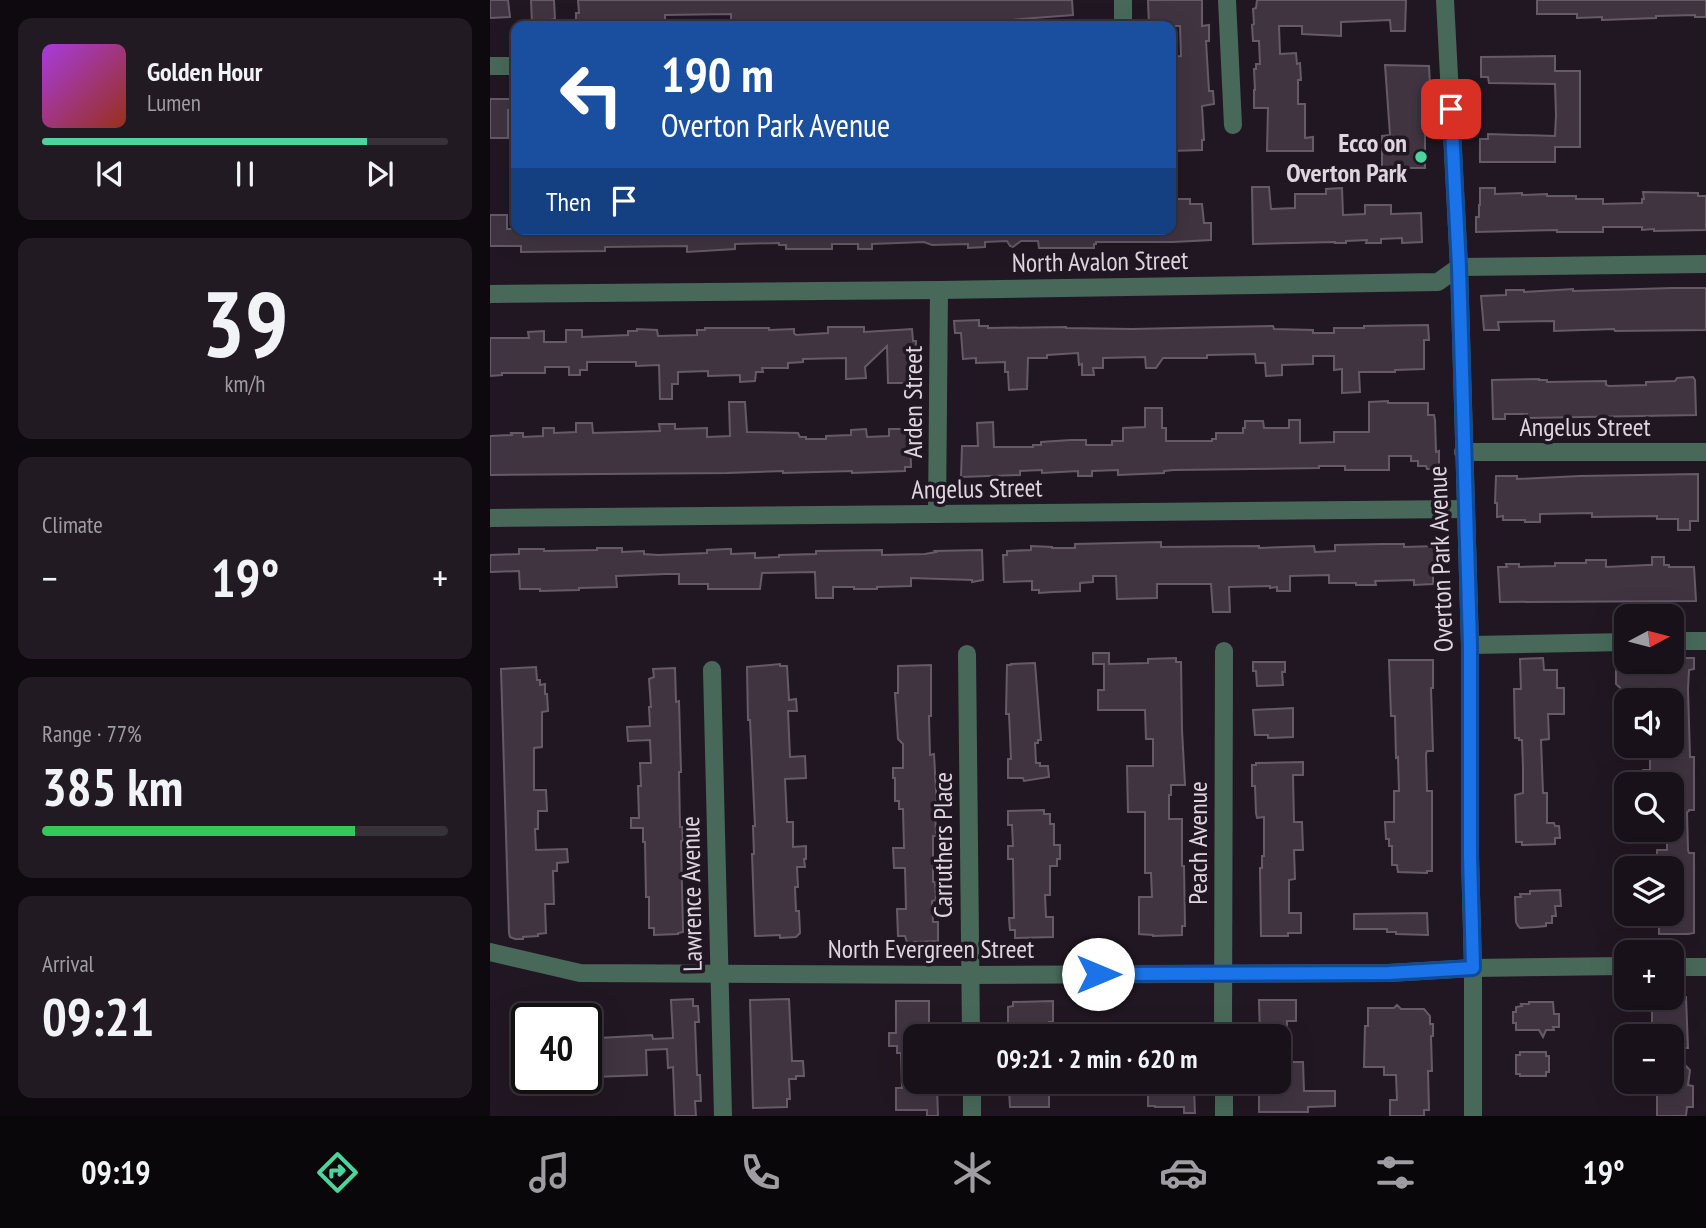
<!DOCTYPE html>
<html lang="en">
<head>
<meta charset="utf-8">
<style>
  :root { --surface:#19111a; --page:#221a23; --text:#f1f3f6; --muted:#9f9da2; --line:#373139; --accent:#4bd49b }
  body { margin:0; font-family:"PT Sans Narrow",sans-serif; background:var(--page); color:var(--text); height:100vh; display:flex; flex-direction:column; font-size:26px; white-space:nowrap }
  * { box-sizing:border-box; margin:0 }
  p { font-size:23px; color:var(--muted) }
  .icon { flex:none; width:38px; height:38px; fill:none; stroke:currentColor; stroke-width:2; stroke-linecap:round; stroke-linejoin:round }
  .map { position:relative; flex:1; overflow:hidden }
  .details { display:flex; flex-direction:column; gap:18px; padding:18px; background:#0e090e; width:490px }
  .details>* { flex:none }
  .top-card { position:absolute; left:21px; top:21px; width:665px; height:214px; border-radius:14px; box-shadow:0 7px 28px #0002,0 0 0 2px var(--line); background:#1a4fa0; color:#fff; overflow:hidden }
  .needle { width:46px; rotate:83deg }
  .controls { position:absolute; left:1124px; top:604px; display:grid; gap:14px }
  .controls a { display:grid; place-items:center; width:70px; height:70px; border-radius:14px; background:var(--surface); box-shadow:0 7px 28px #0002,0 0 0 2px var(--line); font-size:35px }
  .speed { position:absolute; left:21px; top:1003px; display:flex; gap:14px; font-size:35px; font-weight:700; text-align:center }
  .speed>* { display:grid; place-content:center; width:91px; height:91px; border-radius:50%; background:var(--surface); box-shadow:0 7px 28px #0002,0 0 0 2px var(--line); line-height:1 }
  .speed .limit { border:4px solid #111; border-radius:10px; background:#fff; color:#111 }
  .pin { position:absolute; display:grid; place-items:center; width:60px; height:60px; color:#fff; margin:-30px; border-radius:14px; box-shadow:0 4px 10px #0006 }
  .me { position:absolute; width:77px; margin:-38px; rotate:90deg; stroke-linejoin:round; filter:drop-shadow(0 0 5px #0008) }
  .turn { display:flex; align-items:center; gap:24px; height:147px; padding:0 35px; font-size:32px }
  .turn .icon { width:91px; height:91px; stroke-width:2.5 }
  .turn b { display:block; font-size:49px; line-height:60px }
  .then { display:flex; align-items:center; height:66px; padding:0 35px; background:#0003; gap:14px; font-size:26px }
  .big { font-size:52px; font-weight:700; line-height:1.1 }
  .details .tile { flex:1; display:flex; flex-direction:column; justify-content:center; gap:10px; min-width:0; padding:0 24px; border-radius:14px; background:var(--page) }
  .details .dial { align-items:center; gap:0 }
  .dial b { font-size:91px; line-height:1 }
  .song { display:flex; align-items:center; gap:21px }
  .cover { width:84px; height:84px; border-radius:10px; background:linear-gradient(135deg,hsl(280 70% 55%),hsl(10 70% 35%)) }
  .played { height:7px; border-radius:4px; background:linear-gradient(90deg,var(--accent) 80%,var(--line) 80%) }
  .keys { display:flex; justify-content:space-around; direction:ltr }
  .heat { display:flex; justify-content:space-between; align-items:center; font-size:38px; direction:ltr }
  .charge { height:10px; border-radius:5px; background:linear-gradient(90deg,#34c759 77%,var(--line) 0) }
  .trip { position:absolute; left:413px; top:1024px; width:388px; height:70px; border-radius:14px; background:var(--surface); box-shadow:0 7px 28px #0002,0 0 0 2px var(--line); font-weight:700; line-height:70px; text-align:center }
  .tabs { display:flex; height:112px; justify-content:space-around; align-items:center; background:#0a070a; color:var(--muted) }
  .tabs .icon { width:49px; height:49px }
  .tabs .on { color:var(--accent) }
  .tabs b { font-size:32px; color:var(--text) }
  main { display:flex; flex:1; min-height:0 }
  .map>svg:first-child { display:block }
  .building { fill:#3f3440; stroke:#665a67; stroke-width:2 }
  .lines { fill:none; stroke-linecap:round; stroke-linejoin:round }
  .minor { stroke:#486959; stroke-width:18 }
  .route-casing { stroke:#114b97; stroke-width:18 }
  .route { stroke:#1a73e8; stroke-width:12 }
  .poi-dot { fill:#4bd49b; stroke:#211722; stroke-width:2.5 }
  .labels { text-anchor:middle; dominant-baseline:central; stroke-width:7; stroke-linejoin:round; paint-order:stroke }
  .poi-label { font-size:26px; font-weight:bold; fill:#ddd6de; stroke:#211722; text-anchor:end }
  .street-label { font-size:26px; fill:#ddd6de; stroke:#211722 }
</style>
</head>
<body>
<main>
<section class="details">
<div class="tile">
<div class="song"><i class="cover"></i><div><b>Golden Hour</b><p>Lumen</p></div></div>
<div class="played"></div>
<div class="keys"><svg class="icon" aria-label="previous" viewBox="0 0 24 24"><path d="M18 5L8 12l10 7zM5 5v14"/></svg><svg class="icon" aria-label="pause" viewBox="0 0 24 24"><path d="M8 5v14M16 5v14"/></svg><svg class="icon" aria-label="next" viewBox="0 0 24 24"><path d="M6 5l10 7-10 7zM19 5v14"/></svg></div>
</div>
<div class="tile dial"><b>39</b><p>km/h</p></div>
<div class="tile"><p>Climate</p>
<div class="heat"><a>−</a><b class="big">19°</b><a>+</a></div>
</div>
<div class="tile"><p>Range · 77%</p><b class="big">385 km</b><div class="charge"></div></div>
<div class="tile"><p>Arrival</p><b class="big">09:21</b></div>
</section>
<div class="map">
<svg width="1216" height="1116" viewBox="0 0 1216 1116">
  <rect width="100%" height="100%" fill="#211722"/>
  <!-- building -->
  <g class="building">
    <path d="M0,0H18L20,17L0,18Z"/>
    <path d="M41,0H64L65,19L60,20V23L42,24Z"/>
    <path d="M88,0H582L583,15L531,19L523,20V23H511L423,25L422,23L382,26H312V25L273,26V23H241V14L175,15V22L86,24V13H89Z"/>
    <path d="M658,0H712V26L719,25V41H716L719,91H723L724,104L712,106L714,140H712V150L681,151V57L691,56L690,26H659Z"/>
    <path d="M767,0H916L915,31H901L900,20L851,22V36L812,34V26H789L790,54L806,53L807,64L810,63L811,80H808V104H815V138L823,137V151H777L778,108H764V90H765L764,69H766V64H770L769,41H763L762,25L764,24L763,9L766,8Z"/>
    <path d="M1047,0H1216V17H1205V15L1166,16V18L1112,20V17L1087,18V14H1047Z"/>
    <path d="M1065,56V71H1090V147H1065V162H990V139H998V134L1065,136L1066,115L1065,84L999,83L998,77H991V57Z"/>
    <path d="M895,65L939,66L942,124L935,125V168H892V136L900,135Z"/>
    <path d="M0,99H26V110H18V138H0Z"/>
    <path d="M762,187H779L781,209L805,208V194H836V189L852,188L853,215L875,214V205H901V214L931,213L932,242L912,243V238L891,239V243H876L877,240L856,241V243H845V242L763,244Z"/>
    <path d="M990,188H1005V194L1032,193V195L1057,194V196H1086V199H1113V204L1152,203V199H1154L1153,192L1208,193V196H1216V230L1164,231V229L1152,230V227H1113V232H1067V230L986,232V217H989V205H990Z"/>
    <path d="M681,199H700V204H712L714,223H721V240L683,242H606V244H604V248H549L548,241H531L523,247L520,246L517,241L495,242V247L478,248V244L442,245L434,242L382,244V249H368V244H342V249H296V245H289V243L245,244V249L197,252V246L115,247V251L31,252V246H0V215H17V229H681Z"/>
    <path d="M1182,288H1216V330L1125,331L1124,329L1064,331V321L1008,322L1009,330H994L991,296L1016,295V290H1034V292L1083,289V291Z"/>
    <path d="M489,320V326H498V328L576,327V328L642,329L783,326L784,329L823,330V333H844V328H874V326L938,325L939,340H934V369L905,370V372H869L870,392L852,393V369L844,370V356H823V364L792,365V375L776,376L775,363H766L765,354L717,355V358H673L666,368H656L655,357L613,358V368H603L604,375H592V364L589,365L588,353L557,355V358H538L537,389L519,390L518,372H515V362L486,363V358L473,359L471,333H465L464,321Z"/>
    <path d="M338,327H374V332L422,329L423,341H426V352H424L421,383H398L397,346L375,367L376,378L356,379V358L313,359V362L298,363V368H272L273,372H266L265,381L250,382V375L218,376V371L188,372V384H182V399H170L169,365L146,366V362H97V370H90V375H79V367H55V373H12V375L0,376V338H39L38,332L54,331V342H76V330H92V337L138,335V331H147V329L167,330L168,336L207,335V330H215V328H279V330L304,329V333L306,335L338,333Z"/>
    <path d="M1203,377L1205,380L1206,415L1037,418V414H1015V419H1003L1002,380L1049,379V380H1057V382L1116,381V385L1119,386L1156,385V382L1185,381L1187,378Z"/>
    <path d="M898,401V403H938V415H944L945,420L946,452L949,451V469H937L936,466H928V461H921V456H899V470H855V466H829V468L684,470L674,471V473L628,475V470L602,471V476H588V471L552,473V470L530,471V475L471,477L472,446H488L487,423L503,422L504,447H543V445H551V442L581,440H596V445H622V441H633V428L655,427V408H672V428H676V441H722V439H726V433H753V428H755V421H773L774,428H799V420H810V443L844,442V432H879V402Z"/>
    <path d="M239,402H255L257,432L308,433L310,437H316V439H336V436L361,435V430L376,429L377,437L399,436V429H420L421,467H415V471L362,473V471L293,473V471L237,473L0,475V436L22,435L21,433H33V437L53,436V428H64V433L86,432V423H102L103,433L170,431L169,424H185V429L217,428V437L240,436Z"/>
    <path d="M1208,474V521H1200V530H1188V519H1167V516L1102,517V513L1050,514V522H1035V520H1013V516L1007,517V503H1005L1006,476H1027V479L1090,476Z"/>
    <path d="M671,542V547L769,546V548L824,546L825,552L845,551V545L893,544H914V547L946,546L947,565H945V571H943V584L924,585V580L885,581L886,585H866V583H839V575L800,576V591H787V587L780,588V586L739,587L740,612H723L721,584H667V598L627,599L626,576H603V582L590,583V591L563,592L549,593V590H542V581L514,582L513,555H517V551L541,550V546L562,547V548H585V544Z"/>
    <path d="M107,548H132V552L154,551V554L168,555L217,553V550L237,549H241V554L265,553V558L289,557V555L326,554V551L392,550V555L435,554L446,552L445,551L492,550L493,580L482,582V580L421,578V586L387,587V589H364V587H343V598H326L325,572L272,573L270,589H218V584H189V574H175L126,576L127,587L89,588V590L50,591V589H30L29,571L0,572V555L29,554V549H54V551L107,550Z"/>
    <path d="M1162,557H1174V565H1179V567H1204L1206,601L1010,602L1008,567H1017L1016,564H1029V567L1065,566V563H1096V560H1116V567L1158,565H1162Z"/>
    <path d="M603,653H619V664L658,663V659L686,658V662H691L692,730L695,785H681V795H679V819H692V866H694L695,926H692V935L663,936V935L649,934V897H662L661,873H655V812H638L637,766H663V739H656L655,710H608V690H614V664H603Z"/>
    <path d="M1181,654H1195V658H1204V669L1199,670L1198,689L1200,757H1204V810H1199V811L1197,812L1198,850L1199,853H1204V933L1198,934H1169V914H1181V868H1167V850H1177V832L1178,830H1181V784H1153V770H1160V746H1181V696H1168V693L1137,694L1126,684V668L1132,662H1181Z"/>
    <path d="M1053,658L1054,670H1067V688H1074V714H1058L1059,739L1051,740L1053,793H1057V823H1064L1065,826H1069L1070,838H1065V844L1032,845V842H1026L1025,795L1033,793V767L1032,740H1029V738H1025L1024,689H1031L1030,659Z"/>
    <path d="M899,660H943V688H941L943,751H937L936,754L937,791H942V871H937V873L908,872L907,865H902V846H899V839H896L895,822H904V791H909L908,757L906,758L905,716H901Z"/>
    <path d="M763,662H795V672H792L793,685L767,686L766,671H763Z"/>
    <path d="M545,663L551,740H548V743H545L546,763H550V766H558L559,777L534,781L533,778H518V759H521L519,714H516L517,665H521V664Z"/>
    <path d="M290,664V666H297L299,700L306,699L307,711H298L300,757L315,756L316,778L295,779L297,822H303V847L316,846V859H314L315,867H307L308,887H305L306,911H309L310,933L306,937L290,938V935L265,936L262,854H264L263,826H265L260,720H258L257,667Z"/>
    <path d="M441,665V716H439L440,755L444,754L447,809H445L446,836H443V882H445L446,900L442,901L443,922H448V941L424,942L418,946L415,936H408L407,909H416L415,868H404L403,848H414L413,809H409V801H405V778H403V768H413V744L408,739L405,693H408V666Z"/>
    <path d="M46,667L47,680H50V685L55,684V694H57L58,711L52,712V747L44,748V790H56L57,811H48V829H45L46,850L77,849L78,862L67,863V871H63L64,904H55L56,933L48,934V936L33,937V939H25L20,937L19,933L11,669Z"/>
    <path d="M185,668L186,702L189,701L191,772H189L190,827H192L193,841H191L193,932L188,933V934L164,935V928H159V897H156L155,842H153V828H141V818H149L148,786H151L150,763H161L160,740L138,741L137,727L160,726L159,707H161L159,679L164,677L163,669Z"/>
    <path d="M803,708V737L778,738V735H765L763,710Z"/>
    <path d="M813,762V775H803L804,822H812L813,850H804L805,879L799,880V913H811V933H798V936H771L770,868H772V856H774V817L767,818L766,813L765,786H762V765H766V763Z"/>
    <path d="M554,810V814H560V824H564V845H570V859H567V866H560V895H555L556,917H563V937L525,938V930H520L519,918H524L523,859H518V846H523L522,825H518V811Z"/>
    <path d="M1070,890L1071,906H1065L1066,916H1062V923H1056V926L1046,927L1030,928L1028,926L1026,922L1025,897H1031L1030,894H1040V891Z"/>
    <path d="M937,913L938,935L906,934V932H897V929H864V914Z"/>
    <path d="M1196,997L1198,1048H1193L1194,1064L1200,1070L1198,1085L1203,1086V1107H1197L1196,1116H1167V1095H1165L1164,1084L1181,1083V1036H1162V998Z"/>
    <path d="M203,999V1006H208L209,1022H205L207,1075H210L211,1101H205L206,1116H185L183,1067L178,1068L177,1049L156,1050L157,1075L103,1077L102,1043H109V1038L145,1036L162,1035L163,1039L183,1038L181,1000Z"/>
    <path d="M299,999L302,1061H313L314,1076H306V1079H299L300,1099H297V1107L263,1108L260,1000Z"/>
    <path d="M769,1000H806V1021H797V1036H770Z"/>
    <path d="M406,1001H439V1036H425V1088L447,1087L448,1116H437V1110H406V1088H412L411,1053H407V1046H399V1033H406Z"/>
    <path d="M563,1001V1022H559L560,1036H518V1007L523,1006V1002Z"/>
    <path d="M1039,1002H1063L1064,1014H1069V1027H1063L1064,1030H1056L1053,1037L1049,1030H1026V1023H1023V1012H1026V1007L1032,1006L1031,1004H1039Z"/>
    <path d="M907,1005L911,1009H934L940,1016V1024H943V1036H941L942,1071H938L939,1110H934V1116H900V1100H907L906,1075H894V1067H874L875,1026H878V1008H904Z"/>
    <path d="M1030,1052H1056V1056H1059V1072H1056V1076H1030V1074H1026V1055H1030Z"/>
    <path d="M789,1062H813L814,1091H845V1106L818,1107V1112H769V1094H771V1082H789Z"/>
    <path d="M690,1086V1088H704L705,1113H694V1107H665V1106H658V1087Z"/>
    <path d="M559,1087V1107H520L519,1090H524V1088Z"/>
  </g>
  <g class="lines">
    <!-- minor -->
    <g class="minor">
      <path d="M633,0V26"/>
      <path d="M737,0L743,125"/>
      <path d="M955,0L969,267L980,645V856L983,968V1116"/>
      <path d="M0,66H26"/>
      <path d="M0,294L449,290L948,282L969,267L1216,264"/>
      <path d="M973,452H1216"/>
      <path d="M447,514L449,290"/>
      <path d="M0,518L975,509"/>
      <path d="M1181,641H1216"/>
      <path d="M980,645L1136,642"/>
      <path d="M477,654L481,1036"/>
      <path d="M222,670L233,1116"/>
      <path d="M0,952L90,973L480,975L899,973L983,968L1136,966"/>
      <path d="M1181,967H1216"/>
      <path d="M733,1036L734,651"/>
      <path d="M482,1082V1116"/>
      <path d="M734,1082V1116"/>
    </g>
  </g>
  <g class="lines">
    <defs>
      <path id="route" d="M608,974L899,973L983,968L980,856V645L969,267L961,109"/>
    </defs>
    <!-- route casing -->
    <use href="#route" class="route-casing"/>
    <!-- route -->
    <use href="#route" class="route"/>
  </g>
  <!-- markers -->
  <circle class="poi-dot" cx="931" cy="157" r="7"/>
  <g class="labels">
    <!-- poi labels -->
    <g class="poi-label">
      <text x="917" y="142">Ecco on<tspan x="917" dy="30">Overton Park</tspan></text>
    </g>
    <!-- street labels -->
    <g class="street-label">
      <text transform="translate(610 261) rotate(-1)">North Avalon Street</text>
      <text transform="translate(422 402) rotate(-90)">Arden Street</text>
      <text x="1095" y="426">Angelus Street</text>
      <text transform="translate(487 488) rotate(-1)">Angelus Street</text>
      <text transform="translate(950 559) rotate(-92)">Overton Park Avenue</text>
      <text transform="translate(707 843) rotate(-90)">Peach Avenue</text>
      <text transform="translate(452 845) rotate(-90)">Carruthers Place</text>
      <text transform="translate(201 894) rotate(-91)">Lawrence Avenue</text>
      <text x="441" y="948">North Evergreen Street</text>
    </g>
  </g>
</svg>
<div class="controls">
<a><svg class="needle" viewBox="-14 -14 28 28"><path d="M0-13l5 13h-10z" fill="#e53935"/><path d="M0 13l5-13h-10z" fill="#9f9da2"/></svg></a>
<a><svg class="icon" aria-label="sound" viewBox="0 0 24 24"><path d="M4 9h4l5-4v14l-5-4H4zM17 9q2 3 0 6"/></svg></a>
<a><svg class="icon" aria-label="search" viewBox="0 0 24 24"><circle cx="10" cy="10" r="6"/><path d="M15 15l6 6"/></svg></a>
<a><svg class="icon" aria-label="layers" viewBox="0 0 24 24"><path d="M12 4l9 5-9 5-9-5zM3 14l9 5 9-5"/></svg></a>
<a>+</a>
<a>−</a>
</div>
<div class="speed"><div class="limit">40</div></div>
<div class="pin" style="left:961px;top:109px;background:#d93025"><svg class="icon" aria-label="arrive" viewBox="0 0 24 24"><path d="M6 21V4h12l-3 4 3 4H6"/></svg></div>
<svg class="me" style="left:608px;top:974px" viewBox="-20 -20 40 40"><circle r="19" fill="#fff"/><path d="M0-13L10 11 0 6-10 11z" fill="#1a73e8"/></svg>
<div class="trip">09:21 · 2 min · 620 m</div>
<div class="top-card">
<div class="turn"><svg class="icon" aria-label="left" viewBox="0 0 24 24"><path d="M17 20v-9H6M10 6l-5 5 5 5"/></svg><div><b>190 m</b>Overton Park Avenue</div></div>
<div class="then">Then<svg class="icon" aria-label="arrive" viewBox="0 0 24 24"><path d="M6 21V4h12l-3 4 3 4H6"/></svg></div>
</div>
</div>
</main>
<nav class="tabs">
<b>09:19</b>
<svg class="icon on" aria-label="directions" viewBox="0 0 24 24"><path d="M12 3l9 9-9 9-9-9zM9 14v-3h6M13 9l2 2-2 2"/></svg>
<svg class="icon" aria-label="music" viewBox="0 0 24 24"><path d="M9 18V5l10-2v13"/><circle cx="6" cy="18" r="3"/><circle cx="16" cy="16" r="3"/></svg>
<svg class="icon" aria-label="phone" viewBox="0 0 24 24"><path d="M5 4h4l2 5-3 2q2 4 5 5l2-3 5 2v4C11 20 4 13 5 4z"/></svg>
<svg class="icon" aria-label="climate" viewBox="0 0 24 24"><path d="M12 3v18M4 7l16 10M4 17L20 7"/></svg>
<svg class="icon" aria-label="car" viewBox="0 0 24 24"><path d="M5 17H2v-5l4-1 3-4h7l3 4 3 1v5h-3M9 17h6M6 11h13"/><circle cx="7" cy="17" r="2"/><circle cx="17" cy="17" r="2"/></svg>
<svg class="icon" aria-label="filters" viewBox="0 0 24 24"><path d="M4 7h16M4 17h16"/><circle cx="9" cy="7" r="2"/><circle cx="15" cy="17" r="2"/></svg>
<b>19°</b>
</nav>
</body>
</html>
